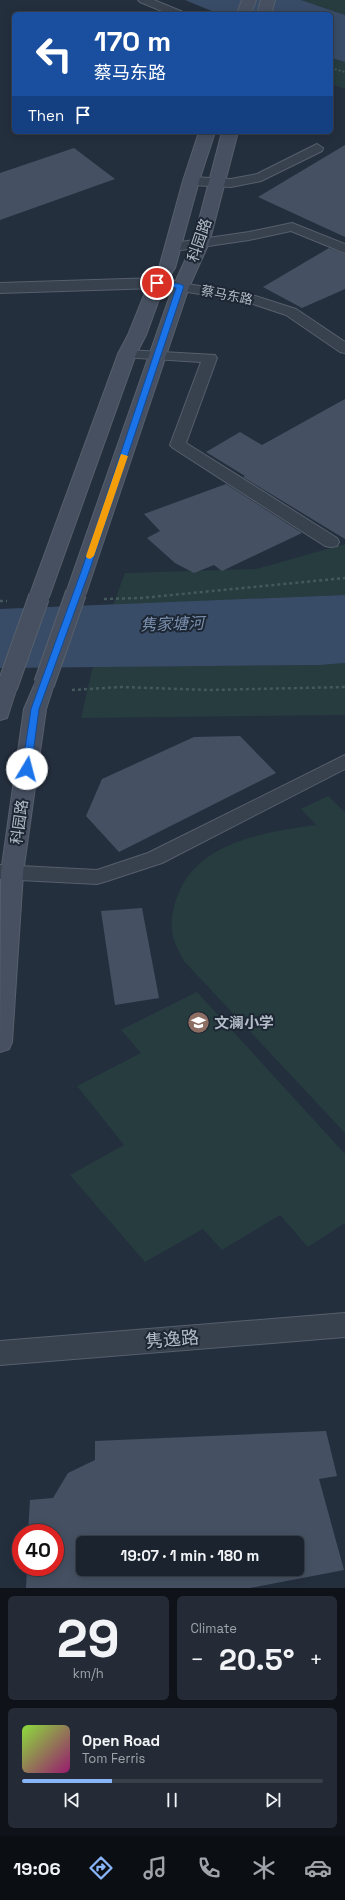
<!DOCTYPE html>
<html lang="en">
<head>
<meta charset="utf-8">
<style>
  :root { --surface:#1b232e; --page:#242b36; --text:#f1f3f6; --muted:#a0a4aa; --line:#39404a; --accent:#8ab4f8 }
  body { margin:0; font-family:"Space Grotesk","Noto Sans SC",sans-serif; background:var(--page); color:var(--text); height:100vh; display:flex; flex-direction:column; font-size:15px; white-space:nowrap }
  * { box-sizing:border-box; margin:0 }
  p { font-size:13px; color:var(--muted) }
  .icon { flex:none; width:22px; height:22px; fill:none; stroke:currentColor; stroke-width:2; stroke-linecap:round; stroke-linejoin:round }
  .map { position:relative; height:1588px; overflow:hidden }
  .sheet { display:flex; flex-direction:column; gap:8px; padding:8px; background:#0f1319; flex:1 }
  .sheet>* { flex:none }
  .hud { position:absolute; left:12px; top:12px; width:321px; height:122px; border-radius:6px; box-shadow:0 2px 10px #0003,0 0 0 1px var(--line); background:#1a4fa0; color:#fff; overflow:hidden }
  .speed { position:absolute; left:12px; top:1524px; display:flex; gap:8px; font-size:20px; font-weight:700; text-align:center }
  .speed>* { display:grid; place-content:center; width:52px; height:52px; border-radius:50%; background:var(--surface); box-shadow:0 2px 10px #0003,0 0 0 1px var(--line); line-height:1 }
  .speed .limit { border:6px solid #d22; background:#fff; color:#111 }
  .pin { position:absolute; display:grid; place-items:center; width:34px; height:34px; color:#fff; margin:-17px; border:2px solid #fff; border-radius:50%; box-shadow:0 1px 4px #0007 }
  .me { position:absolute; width:44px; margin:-22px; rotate:8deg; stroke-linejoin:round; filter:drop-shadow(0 0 3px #0008) }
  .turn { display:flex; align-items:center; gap:14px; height:84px; padding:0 16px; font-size:18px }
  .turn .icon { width:52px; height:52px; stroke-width:2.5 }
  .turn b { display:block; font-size:28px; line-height:34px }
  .then { display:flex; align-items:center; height:38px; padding:0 16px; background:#0003; gap:8px; font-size:15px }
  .big { font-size:30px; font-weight:700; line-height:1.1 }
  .sheet .widget { flex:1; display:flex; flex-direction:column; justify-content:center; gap:6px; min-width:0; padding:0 14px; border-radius:6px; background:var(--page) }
  .sheet .dial { align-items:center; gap:0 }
  .dial b { font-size:52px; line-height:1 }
  .song { display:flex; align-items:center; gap:12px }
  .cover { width:48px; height:48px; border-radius:6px; background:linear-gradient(135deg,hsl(90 70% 55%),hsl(320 70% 35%)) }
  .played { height:4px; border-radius:2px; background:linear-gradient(90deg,var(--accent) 30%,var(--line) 30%) }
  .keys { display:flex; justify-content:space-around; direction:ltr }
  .heat { display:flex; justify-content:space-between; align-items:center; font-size:22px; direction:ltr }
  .sheet .tiles { flex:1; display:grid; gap:8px; grid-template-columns:1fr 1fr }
  .widget:last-child { grid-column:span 2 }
  .trip { position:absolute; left:76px; top:1536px; width:228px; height:40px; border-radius:6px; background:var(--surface); box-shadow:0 2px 10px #0003,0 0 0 1px var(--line); font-weight:700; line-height:40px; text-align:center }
  .tab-bar { display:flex; height:64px; justify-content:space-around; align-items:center; background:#0b0e12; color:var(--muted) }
  .tab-bar .icon { width:28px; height:28px }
  .tab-bar .current { color:var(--accent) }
  .tab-bar b { font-size:18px; color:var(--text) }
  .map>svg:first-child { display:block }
  .green { fill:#263c3f }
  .water { fill:#394c67 }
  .building { fill:#455162; fill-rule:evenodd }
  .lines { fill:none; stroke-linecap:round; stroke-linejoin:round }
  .lane-casing { stroke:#565f6c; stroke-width:2 }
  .street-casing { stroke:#565f6c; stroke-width:2 }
  .secondary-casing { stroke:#565f6c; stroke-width:2 }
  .path-far1 { stroke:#44595c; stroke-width:2; stroke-dasharray:2 2; stroke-linecap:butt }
  .path { stroke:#44595c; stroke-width:2.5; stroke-dasharray:3 3; stroke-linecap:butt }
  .lane { fill:#38414e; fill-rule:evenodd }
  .street { fill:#38414e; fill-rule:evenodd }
  .secondary { fill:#465061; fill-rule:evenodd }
  .secondary-bridge-casing { stroke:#565f6c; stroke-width:22; stroke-linecap:butt }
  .secondary-bridge { stroke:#465061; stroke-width:20 }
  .route { fill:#1a73e8; stroke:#114b97 }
  .slow { fill:#f59e0b }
  .labels { text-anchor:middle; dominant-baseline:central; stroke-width:4; stroke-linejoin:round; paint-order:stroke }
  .far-street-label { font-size:13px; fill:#b4bcc9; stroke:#1d2633 }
  .street-label { font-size:15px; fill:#b4bcc9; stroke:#1d2633 }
  .poi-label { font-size:15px; font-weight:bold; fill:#b4bcc9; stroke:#1d2633; text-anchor:start }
  .water-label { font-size:16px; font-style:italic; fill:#7c92b1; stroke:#1d2633 }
  .near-street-label { font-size:18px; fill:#b4bcc9; stroke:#1d2633 }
</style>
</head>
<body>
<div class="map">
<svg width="345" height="1588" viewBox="0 0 345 1588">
  <rect width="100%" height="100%" fill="#242f3e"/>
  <!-- green -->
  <g class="green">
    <path d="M301,0H345V15Z"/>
    <path d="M331,58L345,62V89L331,84Z"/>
    <path d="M345,544V595L113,605L125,573L256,569Z"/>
    <path d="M345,663V715L81,718L93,666L320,665Z"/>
    <path d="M328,796L345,812V1133L184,961C180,953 175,945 173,936C170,921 172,909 178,895C198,841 266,832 316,825L301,809Z"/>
    <path d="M197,992L345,1154V1223L308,1247L280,1215L222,1250L203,1229L145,1262L70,1175L124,1145L77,1086L141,1053L121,1030Z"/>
  </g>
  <!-- water -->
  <g class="water">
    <path d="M185,0H301L345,15V62L331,58V14H219Z"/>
    <path d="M345,595V663L320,665L0,668V609Z"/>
  </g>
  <!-- building -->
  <g class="building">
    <path d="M345,145V237L258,197Z"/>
    <path d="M74,148L115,179L0,220V173Z"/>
    <path d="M329,248L345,254V289L302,308L263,287Z"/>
    <path d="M345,399V539L243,477L245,476L206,452L240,432L262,445Z"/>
    <path d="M226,484L302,533L222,571L214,565L194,573L175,563L147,538L160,531L144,514Z"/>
    <path d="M240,736L276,773L119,852L86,816L102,779L194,737Z"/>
    <path d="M142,908L159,998L115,1005L101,911Z"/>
    <path d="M326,1431L337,1476L319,1479L344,1570L250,1588H26L27,1567H55V1533H28L30,1500L53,1498L68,1473L95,1460V1441ZM83,1543H297V1569H83Z"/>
  </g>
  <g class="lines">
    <defs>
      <g id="lane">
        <path d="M138,0H154L183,12L185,14H169L140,2Z"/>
        <path d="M317,144L323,148L322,151L261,181L231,187L191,185L184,181L191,177L231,179L257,174Z"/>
        <path d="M292,223L345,244V253L291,231L249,240L174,251L169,250L167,247L169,244L174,243L249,232Z"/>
        <path d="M181,283L249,294L296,309L345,342V353L340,352L286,315L247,302L176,290L174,287L176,284Z"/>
        <path d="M127,350L215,355L217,358L186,443L337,538L339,542L337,546L331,547L325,546L173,448L170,445L201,362L122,357L120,354L122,351Z"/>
        <path d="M345,755V769L162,863L104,882L97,884L0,879V865L97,870L148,853Z"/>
      </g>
      <g id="street">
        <path d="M157,278L187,283L189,287L187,291L181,292L157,288L0,293V283Z"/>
        <path d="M345,1313V1337L0,1365V1341Z"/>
      </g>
      <g id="secondary">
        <path d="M242,0H256L251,14H237Z"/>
        <path d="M261,0H275L271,14H257Z"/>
        <path d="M199,132H215L199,181L175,268L165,283L146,335L136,354L49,597L46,602L39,604L32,602L29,597L118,354L128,335L149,283L159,268L183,181Z"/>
        <path d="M222,132H238L209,243L189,287L86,593L83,598L76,600L69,598L66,593L173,287L193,243Z"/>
        <path d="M44,677L51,679L54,684L46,709L23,873L12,1042L9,1049L0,1052L1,873L24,709L37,679Z"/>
        <path d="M7,680L14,682L17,687L7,718L0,720V682Z"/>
      </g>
    </defs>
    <!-- lane casing -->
    <use href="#lane" class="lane-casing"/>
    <!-- street casing -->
    <use href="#street" class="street-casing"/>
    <!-- secondary casing -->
    <use href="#secondary" class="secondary-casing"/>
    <!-- path-far1 -->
    <path class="path-far1" d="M331,68L345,72"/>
    <!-- path -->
    <g class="path">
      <path d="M104,599L141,598L345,578"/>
      <path d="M0,601H7"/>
      <path d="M72,690L121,687L209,690L345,687"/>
    </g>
    <!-- lane -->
    <use href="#lane" class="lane"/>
    <!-- street -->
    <use href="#street" class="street"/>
    <!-- secondary -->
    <use href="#secondary" class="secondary"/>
    <defs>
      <g id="secondary-bridge">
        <path d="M44,684L76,593"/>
        <path d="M7,687L39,597"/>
      </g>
    </defs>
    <!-- secondary-bridge casing -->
    <use href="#secondary-bridge" class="secondary-bridge-casing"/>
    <!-- secondary-bridge -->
    <use href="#secondary-bridge" class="secondary-bridge"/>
  </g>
  <!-- route -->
  <path class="route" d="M155,281L180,284L184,286L90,569L39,709L31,769L27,772L22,769L31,709L82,569L176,288L155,284Z"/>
  <!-- slow -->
  <path class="slow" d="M121,454L128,456L94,556L90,559L87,558L86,556Z"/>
  <!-- icons -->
  <defs>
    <symbol id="school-disc" viewBox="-11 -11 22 22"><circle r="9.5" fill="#8d6e63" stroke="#1d2633"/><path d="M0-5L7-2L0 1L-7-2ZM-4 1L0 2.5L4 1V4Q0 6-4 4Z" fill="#fff"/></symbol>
  </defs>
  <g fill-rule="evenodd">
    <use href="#school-disc" x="186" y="1010" width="25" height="25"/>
  </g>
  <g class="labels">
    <!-- far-street labels -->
    <g class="far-street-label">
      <text transform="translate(227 295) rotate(11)">蔡马东路</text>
    </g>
    <!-- street labels -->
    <g class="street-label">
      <text transform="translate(199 240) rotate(-71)">科园路</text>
      <text transform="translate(19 822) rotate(-82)">科园路</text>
    </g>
    <!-- poi labels -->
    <g class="poi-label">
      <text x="214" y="1022">文澜小学</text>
    </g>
    <!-- water labels -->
    <g class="water-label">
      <text transform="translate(172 624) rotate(-2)">隽家塘河</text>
    </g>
    <!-- near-street labels -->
    <g class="near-street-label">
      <text transform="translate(172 1339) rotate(-5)">隽逸路</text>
    </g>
  </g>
</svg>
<div class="speed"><div class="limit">40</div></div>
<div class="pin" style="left:157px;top:283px;background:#d93025"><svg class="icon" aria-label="arrive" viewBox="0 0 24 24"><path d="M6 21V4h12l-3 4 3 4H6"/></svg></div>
<svg class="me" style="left:27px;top:769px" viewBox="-20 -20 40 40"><circle r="19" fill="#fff"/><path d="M0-13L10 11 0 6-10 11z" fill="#1a73e8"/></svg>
<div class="trip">19:07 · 1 min · 180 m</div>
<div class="hud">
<div class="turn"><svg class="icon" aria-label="left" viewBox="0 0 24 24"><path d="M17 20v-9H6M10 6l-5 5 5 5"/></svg><div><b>170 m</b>蔡马东路</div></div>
<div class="then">Then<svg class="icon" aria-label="arrive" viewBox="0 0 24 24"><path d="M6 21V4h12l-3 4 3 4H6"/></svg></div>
</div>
</div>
<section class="sheet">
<div class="tiles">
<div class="widget dial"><b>29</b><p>km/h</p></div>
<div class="widget"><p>Climate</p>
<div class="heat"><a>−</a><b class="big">20.5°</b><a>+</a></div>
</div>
<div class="widget">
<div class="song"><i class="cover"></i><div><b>Open Road</b><p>Tom Ferris</p></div></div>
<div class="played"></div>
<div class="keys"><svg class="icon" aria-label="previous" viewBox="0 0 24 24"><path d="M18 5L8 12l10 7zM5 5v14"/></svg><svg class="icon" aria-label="pause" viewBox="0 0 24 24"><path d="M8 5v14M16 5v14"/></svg><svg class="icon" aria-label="next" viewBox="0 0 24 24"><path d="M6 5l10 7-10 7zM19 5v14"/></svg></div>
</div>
</div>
</section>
<nav class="tab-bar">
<b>19:06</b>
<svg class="icon current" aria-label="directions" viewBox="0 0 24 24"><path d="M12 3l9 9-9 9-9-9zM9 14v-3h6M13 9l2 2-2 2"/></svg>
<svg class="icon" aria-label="music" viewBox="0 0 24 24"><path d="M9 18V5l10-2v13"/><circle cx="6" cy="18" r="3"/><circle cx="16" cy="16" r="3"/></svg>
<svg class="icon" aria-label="phone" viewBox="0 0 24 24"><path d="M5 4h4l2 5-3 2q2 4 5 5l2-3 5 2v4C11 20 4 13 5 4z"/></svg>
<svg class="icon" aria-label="climate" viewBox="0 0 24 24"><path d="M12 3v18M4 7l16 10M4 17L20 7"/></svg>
<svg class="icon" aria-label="car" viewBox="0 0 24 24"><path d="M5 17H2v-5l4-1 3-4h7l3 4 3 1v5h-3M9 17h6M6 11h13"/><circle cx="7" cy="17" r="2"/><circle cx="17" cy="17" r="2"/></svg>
</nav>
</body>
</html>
